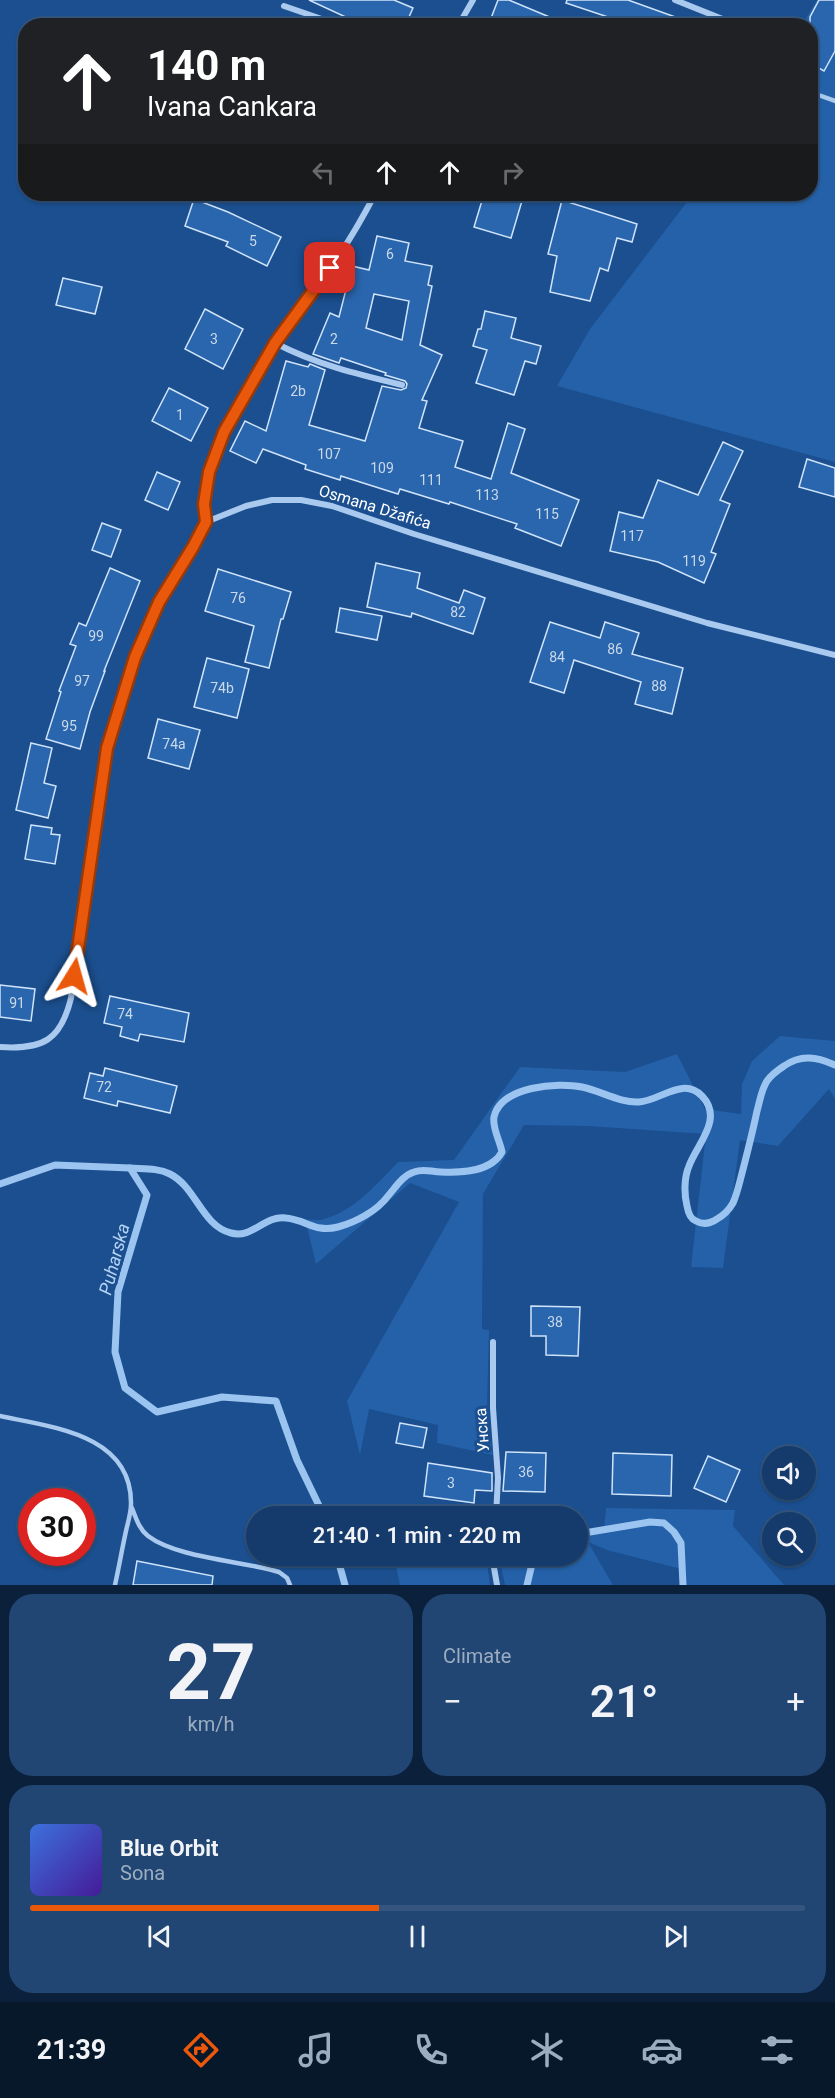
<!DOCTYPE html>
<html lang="en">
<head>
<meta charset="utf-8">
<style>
  :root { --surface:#143b6b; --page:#214673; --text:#f1f3f6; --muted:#9dadc1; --line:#33557e; --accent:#ea580c }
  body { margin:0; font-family:Roboto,sans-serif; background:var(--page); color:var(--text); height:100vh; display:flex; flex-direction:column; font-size:22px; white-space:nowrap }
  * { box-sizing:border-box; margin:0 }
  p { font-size:20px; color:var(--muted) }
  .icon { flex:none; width:33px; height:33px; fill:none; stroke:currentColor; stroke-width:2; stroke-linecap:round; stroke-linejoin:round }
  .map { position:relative; height:1585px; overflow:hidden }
  .details { display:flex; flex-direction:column; gap:9px; padding:9px; background:#0b203b; flex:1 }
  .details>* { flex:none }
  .banner { position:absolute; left:18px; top:18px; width:800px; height:183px; border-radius:24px; box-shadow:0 2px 4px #0004,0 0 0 2px var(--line); background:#202124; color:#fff; overflow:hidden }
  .fabs { position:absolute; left:762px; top:1446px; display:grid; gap:12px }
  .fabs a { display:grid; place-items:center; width:54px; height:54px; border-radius:50%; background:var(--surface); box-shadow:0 2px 4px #0004,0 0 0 2px var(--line); font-size:30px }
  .speed { position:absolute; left:18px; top:1488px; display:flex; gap:12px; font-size:30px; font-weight:700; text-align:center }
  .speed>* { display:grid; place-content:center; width:78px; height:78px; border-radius:50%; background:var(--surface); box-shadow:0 2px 4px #0004,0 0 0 2px var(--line); line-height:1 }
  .speed .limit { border:9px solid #d22; background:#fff; color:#111 }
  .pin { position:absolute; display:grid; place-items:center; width:51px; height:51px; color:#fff; margin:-26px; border-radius:12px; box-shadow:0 3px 9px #0006 }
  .me { position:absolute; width:66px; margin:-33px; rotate:8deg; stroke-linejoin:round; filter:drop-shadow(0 0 4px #0008) }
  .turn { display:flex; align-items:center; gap:21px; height:126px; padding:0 30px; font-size:27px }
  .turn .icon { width:78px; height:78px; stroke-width:2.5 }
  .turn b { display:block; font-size:42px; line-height:51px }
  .lanes { display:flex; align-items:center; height:57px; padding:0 30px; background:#0003; justify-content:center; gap:30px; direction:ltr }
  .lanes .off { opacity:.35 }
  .big { font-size:45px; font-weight:600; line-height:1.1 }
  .details .widget { flex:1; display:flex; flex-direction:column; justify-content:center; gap:9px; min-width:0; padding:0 21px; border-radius:24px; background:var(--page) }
  .details .dial { align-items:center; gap:0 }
  .dial b { font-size:78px; line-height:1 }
  .song { display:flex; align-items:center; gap:18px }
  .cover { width:72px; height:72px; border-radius:9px; background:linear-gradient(135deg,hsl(220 70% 55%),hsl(260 70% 35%)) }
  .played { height:6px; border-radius:3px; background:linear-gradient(90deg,var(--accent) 45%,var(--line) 45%) }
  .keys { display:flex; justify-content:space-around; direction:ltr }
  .heat { display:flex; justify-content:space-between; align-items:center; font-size:33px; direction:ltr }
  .details .tiles { flex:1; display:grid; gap:9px; grid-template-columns:1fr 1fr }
  .widget:last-child { grid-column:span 2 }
  .trip { position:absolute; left:246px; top:1506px; width:342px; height:60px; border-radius:30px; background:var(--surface); box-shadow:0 2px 4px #0004,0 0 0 2px var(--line); font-weight:600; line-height:60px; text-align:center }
  .tabs { display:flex; height:96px; justify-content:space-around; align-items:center; background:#08182b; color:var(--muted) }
  .tabs .icon { width:42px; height:42px }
  .tabs .on { color:var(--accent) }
  .tabs b { font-size:27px; color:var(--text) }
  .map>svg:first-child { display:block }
  .green { fill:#2461a8 }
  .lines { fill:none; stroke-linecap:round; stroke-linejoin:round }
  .stream { stroke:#9cc4f0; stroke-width:7 }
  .building { fill:#2a66ad; stroke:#cfe3fa; stroke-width:1.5; fill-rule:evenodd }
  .service { stroke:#a9c9ee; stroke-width:4.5 }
  .minor { stroke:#a9c9ee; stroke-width:6 }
  .route-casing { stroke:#983908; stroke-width:15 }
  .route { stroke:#ea580c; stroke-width:10 }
  .labels { text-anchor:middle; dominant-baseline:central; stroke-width:6; stroke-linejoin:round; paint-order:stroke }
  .number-label { font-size:14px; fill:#cad9ea }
  .street-label { font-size:16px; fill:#fff; stroke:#1b4f8f }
  .water-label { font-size:18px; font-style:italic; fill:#b5d3f5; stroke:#1b4f8f }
</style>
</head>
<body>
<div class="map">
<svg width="835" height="1585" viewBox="0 0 835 1585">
  <rect width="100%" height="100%" fill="#1b4f8f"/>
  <!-- green -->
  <g class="green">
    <path d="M817,0H835V462L557,386L590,329L693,194H810V26L802,25Z"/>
    <path d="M780,1036L835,1041V1099L829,1089L778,1146L740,1140L723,1268L691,1267L706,1134L588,1126L524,1125L483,1194L482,1329L489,1330L487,1409L493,1455L437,1443L438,1425L369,1409L360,1455L347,1401L459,1202L410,1183L316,1264L305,1219C311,1220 318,1221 324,1219C354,1211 377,1184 398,1162L454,1160L520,1067L625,1072L677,1054L705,1109L741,1114L742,1084L752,1061Z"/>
    <path d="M606,1508L735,1510L733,1526L784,1585H684L685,1570L607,1550L588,1542L613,1585H505L499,1556H578V1530L604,1529Z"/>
    <path d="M394,1556H486L490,1585H400Z"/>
  </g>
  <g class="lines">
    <!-- stream -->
    <g class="stream">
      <path d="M130,1168C144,1169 158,1168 170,1174C196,1187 202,1226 231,1233C253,1239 264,1215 286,1218C307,1220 315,1233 338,1227C356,1222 377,1211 388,1196C396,1187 402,1176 414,1172C424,1168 431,1172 441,1172C462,1173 491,1172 502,1152C500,1141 492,1128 494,1117C501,1086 558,1082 582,1087C601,1091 620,1103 639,1102C660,1101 683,1076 702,1096C724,1119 697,1144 689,1166C684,1178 684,1194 687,1206C688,1212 690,1219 696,1221C703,1225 711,1223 717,1219C724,1215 729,1210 733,1203C736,1196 738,1189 740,1181C746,1158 752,1135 757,1111C760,1101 761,1090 767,1081C771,1075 778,1070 784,1066C801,1054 817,1057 835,1065"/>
      <path d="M0,1184L55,1165L130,1168L147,1195L118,1292L115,1352L125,1388L157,1412L222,1397L276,1401L297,1460L324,1516"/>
      <path d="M578,1534L650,1522L664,1523L674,1532L681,1543L683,1585"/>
      <path d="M337,1556L345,1585"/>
      <path d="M527,1585L532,1564L539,1556"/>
    </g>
  </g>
  <!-- building -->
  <g class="building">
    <path d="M309,0H394L413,8L405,26H365Z"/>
    <path d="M498,0H509L571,26H488Z"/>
    <path d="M567,0H628L692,23L691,26H612L614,19L566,3Z"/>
    <path d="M819,0H835V51L824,71L810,63V17Z"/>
    <path d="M484,194H524L511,238L474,227Z"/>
    <path d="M194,199L228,212L281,237L267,266L226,246L228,242L185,226Z"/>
    <path d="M562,200L637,224L632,242L617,238L608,271L600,268L590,301L550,292L557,256L548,254Z"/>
    <path d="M377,236L409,243L405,261L432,266L428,285L432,286L420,345L442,355L422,400L427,401L419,428L463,441L455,467L491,479L508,423L525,429L511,473L579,500L561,546L515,528L517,524L450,502L449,504L400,489L398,494L341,476L340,480L305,469L306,465L263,449L256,463L230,451L245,421L266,431L286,361L308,367L310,364L325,370L309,425L365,441L382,386L401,390L406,388L407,384L405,381L385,375L386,373L341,358L339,363L313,354L330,313L339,317L352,266L369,270ZM374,294L409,301L402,340L366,328Z"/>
    <path d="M63,278L102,287L95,314L56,305Z"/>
    <path d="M205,309L243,329L223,369L185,349Z"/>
    <path d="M485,311L516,318L511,338L541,346L536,364L525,361L514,395L476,383L487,350L473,346L478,329H481Z"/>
    <path d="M169,388L208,408L191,441L152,421Z"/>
    <path d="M723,442L743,451L720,500L730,504L711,552L716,554L704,583L658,562L610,551L619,512L643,518L658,480L698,495Z"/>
    <path d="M807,459L835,468V497L799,487Z"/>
    <path d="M157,472L180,482L168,510L145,500Z"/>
    <path d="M102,523L121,530L111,557L92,550Z"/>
    <path d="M376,563L420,573L417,588L459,603L464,590L485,598L473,634L412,613L411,617L367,607Z"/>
    <path d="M110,568L140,581L104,671H105L90,712L80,749L46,739L61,692L59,691L76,646L70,644L79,623L86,626Z"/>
    <path d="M218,569L291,592L283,619H281L269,668L245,662L254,626L205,611Z"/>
    <path d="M340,608L382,616L377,640L336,632Z"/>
    <path d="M550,622L600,638L605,622L639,633L632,654L683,668L672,714L635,704L641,682L574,660L564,693L530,682Z"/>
    <path d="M207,658L249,669L237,718L194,707Z"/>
    <path d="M158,719L200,730L189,769L148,758Z"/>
    <path d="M31,743L52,748L44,783L56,786L48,818L16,810Z"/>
    <path d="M31,825L52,828L51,834L60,835L55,864L25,859Z"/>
    <path d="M0,985L35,989L31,1021L0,1017Z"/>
    <path d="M110,996L189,1013L184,1042L140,1034L138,1041L120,1036L122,1027L104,1023Z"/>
    <path d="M105,1068L177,1086L170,1113L118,1101L117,1106L84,1098L90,1073L103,1076Z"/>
    <path d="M531,1306L580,1307L578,1356L546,1355V1336H531Z"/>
    <path d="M400,1423L427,1428L423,1448L396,1443Z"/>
    <path d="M506,1452L546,1453L545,1492L503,1491Z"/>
    <path d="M613,1453L672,1455L671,1496L612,1494Z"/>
    <path d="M708,1456L740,1470L726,1502L694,1488Z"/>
    <path d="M428,1463L492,1473V1491L475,1490L474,1503L424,1496Z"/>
    <path d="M137,1561L213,1576L212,1585H133Z"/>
  </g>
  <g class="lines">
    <!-- service -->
    <g class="service">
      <path d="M810,92L835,101"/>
      <path d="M0,1416C51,1427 132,1434 131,1504C131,1513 128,1522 126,1531C122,1549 119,1567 115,1585"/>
      <path d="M132,1508C136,1518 139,1529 148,1536C177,1558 243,1561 279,1572L287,1578L290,1585"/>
    </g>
    <!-- minor -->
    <g class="minor">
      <path d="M675,0L740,26"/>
      <path d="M284,6L342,26"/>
      <path d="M458,26L473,0"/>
      <path d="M275,343C318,365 356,374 402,385"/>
      <path d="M206,522C199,433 282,337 330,268C347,245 362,219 375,194"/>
      <path d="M0,1047C43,1050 61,1040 71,998L107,748L135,657L159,602L193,547L206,522L246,506L272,500H301L332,506L414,534L707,623L835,655"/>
      <path d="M493,1342V1408L498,1478L496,1516"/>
      <path d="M492,1556L497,1585"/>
    </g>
  </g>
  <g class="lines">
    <defs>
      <path id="route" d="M74,976L107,748L135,657L159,602L193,547L206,522L204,504L209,472L224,432L275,343L330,268"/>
    </defs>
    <!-- route casing -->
    <use href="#route" class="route-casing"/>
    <!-- route -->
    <use href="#route" class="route"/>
  </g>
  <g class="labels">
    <!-- number labels -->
    <g class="number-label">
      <text x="253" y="241">5</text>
      <text x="390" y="254">6</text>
      <text x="214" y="339">3</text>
      <text x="334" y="339">2</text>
      <text x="298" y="391">2b</text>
      <text x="180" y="415">1</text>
      <text x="329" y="454">107</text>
      <text x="382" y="468">109</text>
      <text x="431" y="480">111</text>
      <text x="487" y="495">113</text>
      <text x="547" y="514">115</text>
      <text x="632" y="536">117</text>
      <text x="694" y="561">119</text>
      <text x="238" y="598">76</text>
      <text x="458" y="612">82</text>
      <text x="96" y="636">99</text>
      <text x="615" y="649">86</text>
      <text x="557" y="657">84</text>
      <text x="82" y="681">97</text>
      <text x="659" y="686">88</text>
      <text x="222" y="688">74b</text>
      <text x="69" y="726">95</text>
      <text x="174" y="744">74a</text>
      <text x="17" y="1003">91</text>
      <text x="125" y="1014">74</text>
      <text x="104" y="1087">72</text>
      <text x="555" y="1322">38</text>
      <text x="526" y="1472">36</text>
      <text x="451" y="1483">3</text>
    </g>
    <!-- street labels -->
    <g class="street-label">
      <text transform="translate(375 507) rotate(17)">Osmana Džafića</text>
      <text transform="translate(482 1430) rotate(-94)">Унска</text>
    </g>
    <!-- water labels -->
    <g class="water-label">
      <text transform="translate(114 1259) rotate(-75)">Puharska</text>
    </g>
  </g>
</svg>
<div class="fabs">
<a><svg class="icon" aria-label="sound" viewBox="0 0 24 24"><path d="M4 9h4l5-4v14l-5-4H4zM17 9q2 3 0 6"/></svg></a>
<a><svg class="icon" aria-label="search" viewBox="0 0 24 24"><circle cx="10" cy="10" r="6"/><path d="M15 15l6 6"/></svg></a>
</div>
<div class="speed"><div class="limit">30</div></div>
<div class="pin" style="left:330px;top:268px;background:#d93025"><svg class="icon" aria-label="arrive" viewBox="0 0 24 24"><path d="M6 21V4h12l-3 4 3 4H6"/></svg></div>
<svg class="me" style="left:74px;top:976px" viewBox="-20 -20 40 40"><path d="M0-17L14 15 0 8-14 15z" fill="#ea580c" stroke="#fff" stroke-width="4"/></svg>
<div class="trip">21:40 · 1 min · 220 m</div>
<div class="banner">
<div class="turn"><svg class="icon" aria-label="ahead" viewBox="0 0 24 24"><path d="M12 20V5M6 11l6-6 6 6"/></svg><div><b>140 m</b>Ivana Cankara</div></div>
<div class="lanes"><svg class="icon off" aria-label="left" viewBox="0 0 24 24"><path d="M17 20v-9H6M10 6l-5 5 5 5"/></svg><svg class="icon" aria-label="ahead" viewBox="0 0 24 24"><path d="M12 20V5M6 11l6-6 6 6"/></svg><svg class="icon" aria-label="ahead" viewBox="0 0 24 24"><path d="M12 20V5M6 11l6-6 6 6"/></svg><svg class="icon off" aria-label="right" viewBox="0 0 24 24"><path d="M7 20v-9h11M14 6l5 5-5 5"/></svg></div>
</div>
</div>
<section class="details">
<div class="tiles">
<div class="widget dial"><b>27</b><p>km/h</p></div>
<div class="widget"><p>Climate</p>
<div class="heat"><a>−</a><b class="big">21°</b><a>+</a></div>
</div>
<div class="widget">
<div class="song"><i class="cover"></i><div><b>Blue Orbit</b><p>Sona</p></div></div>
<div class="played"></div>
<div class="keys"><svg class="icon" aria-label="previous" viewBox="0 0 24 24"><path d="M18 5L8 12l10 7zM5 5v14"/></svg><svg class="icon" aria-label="pause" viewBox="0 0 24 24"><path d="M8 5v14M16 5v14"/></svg><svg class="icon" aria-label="next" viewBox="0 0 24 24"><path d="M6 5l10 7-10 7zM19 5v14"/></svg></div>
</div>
</div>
</section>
<nav class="tabs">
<b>21:39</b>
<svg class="icon on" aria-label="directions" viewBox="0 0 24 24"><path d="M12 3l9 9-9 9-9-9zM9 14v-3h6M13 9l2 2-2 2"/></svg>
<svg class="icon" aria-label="music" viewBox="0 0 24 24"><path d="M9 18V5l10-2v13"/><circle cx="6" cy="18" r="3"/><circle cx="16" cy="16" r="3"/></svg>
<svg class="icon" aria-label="phone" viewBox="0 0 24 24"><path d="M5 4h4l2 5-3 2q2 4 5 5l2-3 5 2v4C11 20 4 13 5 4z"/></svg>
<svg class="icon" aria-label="climate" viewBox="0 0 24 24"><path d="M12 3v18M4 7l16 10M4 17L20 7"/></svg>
<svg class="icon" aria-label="car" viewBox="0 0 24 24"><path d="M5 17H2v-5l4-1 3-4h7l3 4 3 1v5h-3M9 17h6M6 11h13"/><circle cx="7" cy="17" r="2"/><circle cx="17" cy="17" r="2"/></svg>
<svg class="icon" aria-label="filters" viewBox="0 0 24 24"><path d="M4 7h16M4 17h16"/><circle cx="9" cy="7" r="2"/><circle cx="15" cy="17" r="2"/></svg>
</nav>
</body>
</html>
